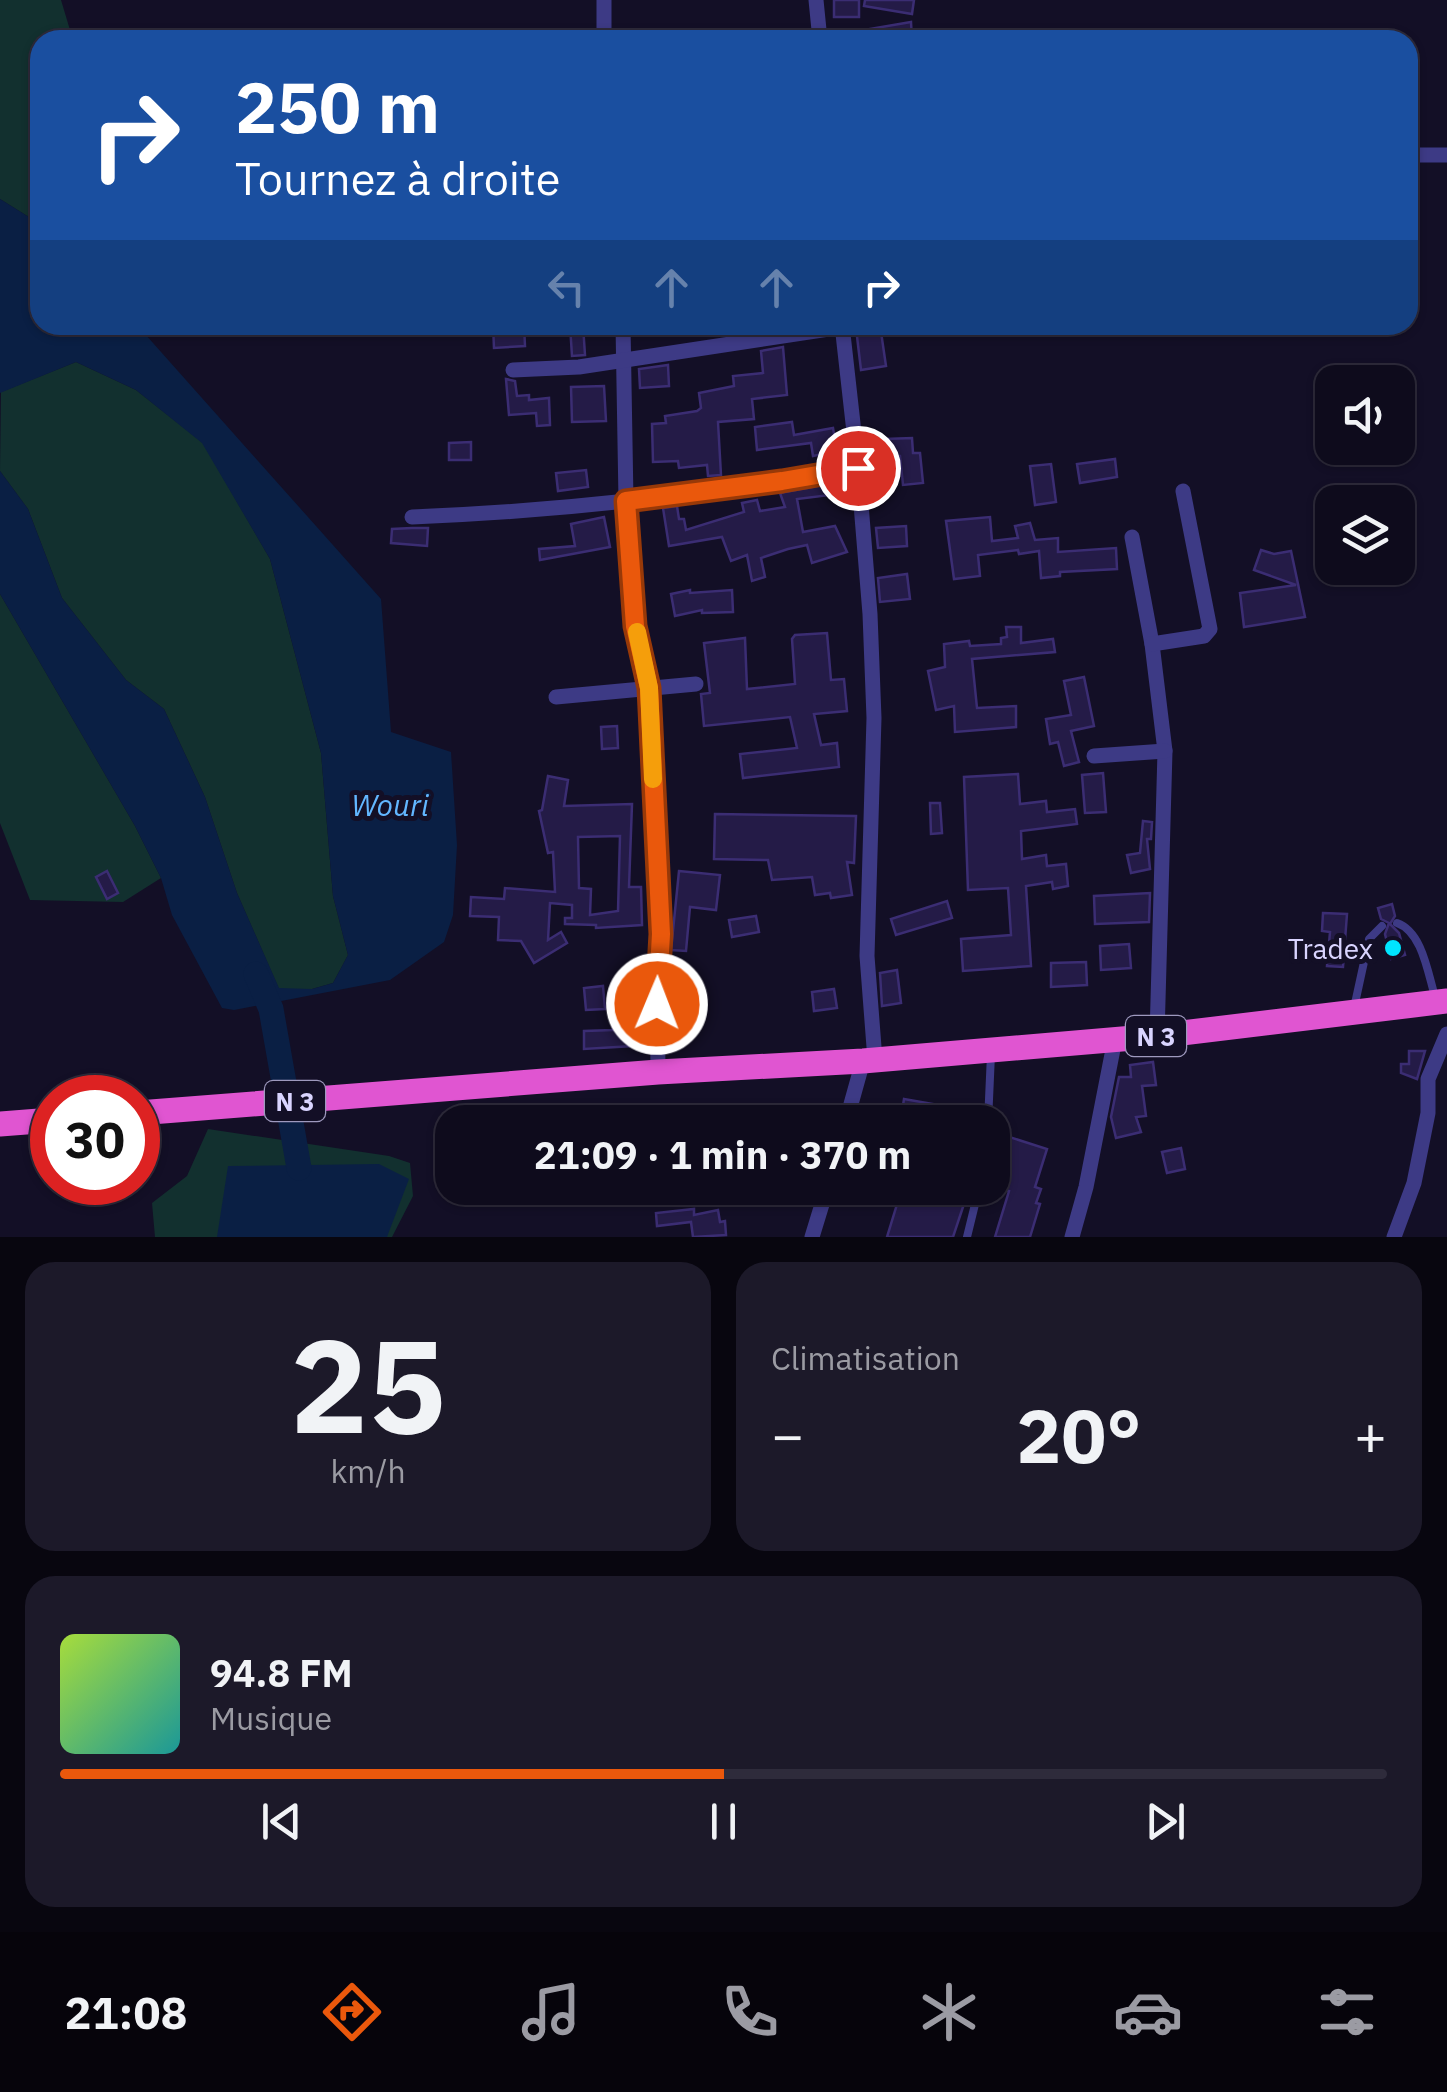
<!DOCTYPE html>
<html lang="fr">
<head>
<meta charset="utf-8">
<style>
  :root { --surface:#0e0b1c; --page:#1c1929; --text:#f1f3f6; --muted:#9b9ba3; --line:#2e2b3b; --accent:#ea580c }
  body { margin:0; font-family:"IBM Plex Sans",sans-serif; background:var(--page); color:var(--text); height:100vh; display:flex; flex-direction:column; font-size:38px; white-space:nowrap }
  * { box-sizing:border-box; margin:0 }
  p { font-size:32px; color:var(--muted) }
  .icon { flex:none; width:55px; height:55px; fill:none; stroke:currentColor; stroke-width:2; stroke-linecap:round; stroke-linejoin:round }
  .map { position:relative; height:1237px; overflow:hidden }
  .panel { display:flex; flex-direction:column; gap:25px; padding:25px; background:#08060f; flex:1 }
  .panel>* { flex:none }
  .top-card { position:absolute; left:30px; top:30px; width:1388px; height:305px; border-radius:30px; box-shadow:0 2px 8px #0004,0 0 0 2px var(--line); background:#1a4fa0; color:#fff; overflow:hidden }
  .fabs { position:absolute; left:1315px; top:365px; display:grid; gap:20px }
  .fabs a { display:grid; place-items:center; width:100px; height:100px; border-radius:20px; background:var(--surface); box-shadow:0 2px 8px #0004,0 0 0 2px var(--line); font-size:50px }
  .speed { position:absolute; left:30px; top:1075px; display:flex; gap:20px; font-size:50px; font-weight:700; text-align:center }
  .speed>* { display:grid; place-content:center; width:130px; height:130px; border-radius:50%; background:var(--surface); box-shadow:0 2px 8px #0004,0 0 0 2px var(--line); line-height:1 }
  .speed .limit { border:15px solid #d22; background:#fff; color:#111 }
  .pin { position:absolute; display:grid; place-items:center; width:85px; height:85px; color:#fff; margin:-42px; border:5px solid #fff; border-radius:50%; box-shadow:0 2px 10px #0007 }
  .me { position:absolute; width:110px; margin:-55px; rotate:1deg; stroke-linejoin:round; filter:drop-shadow(0 0 8px #0008) }
  .turn { display:flex; align-items:center; gap:35px; height:210px; padding:0 40px; font-size:45px }
  .turn .icon { width:130px; height:130px; stroke-width:2.5 }
  .turn b { display:block; font-size:70px; line-height:85px }
  .lanes { display:flex; align-items:center; height:95px; padding:0 40px; background:#0003; justify-content:center; gap:50px; direction:ltr }
  .lanes .off { opacity:.35 }
  .big { font-size:75px; font-weight:700; line-height:1.1 }
  .panel .widget { flex:1; display:flex; flex-direction:column; justify-content:center; gap:15px; min-width:0; padding:0 35px; border-radius:30px; background:var(--page) }
  .panel .dial { align-items:center; gap:0 }
  .dial b { font-size:130px; line-height:1 }
  .song { display:flex; align-items:center; gap:30px }
  .cover { width:120px; height:120px; border-radius:15px; background:linear-gradient(135deg,hsl(80 70% 55%),hsl(180 70% 35%)) }
  .played { height:10px; border-radius:5px; background:linear-gradient(90deg,var(--accent) 50%,var(--line) 50%) }
  .keys { display:flex; justify-content:space-around; direction:ltr }
  .heat { display:flex; justify-content:space-between; align-items:center; font-size:55px; direction:ltr }
  .panel .tiles { flex:1; display:grid; gap:25px; grid-template-columns:1fr 1fr }
  .widget:last-child { grid-column:span 2 }
  .trip { position:absolute; left:435px; top:1105px; width:575px; height:100px; border-radius:30px; background:var(--surface); box-shadow:0 2px 8px #0004,0 0 0 2px var(--line); font-weight:700; line-height:100px; text-align:center }
  .tab-bar { display:flex; height:160px; justify-content:space-around; align-items:center; background:#06040b; color:var(--muted) }
  .tab-bar .icon { width:70px; height:70px }
  .tab-bar .on { color:var(--accent) }
  .tab-bar b { font-size:45px; color:var(--text) }
  .map>svg:first-child { display:block }
  .green { fill:#12302f }
  .water { fill:#0a1f44 }
  .lines { fill:none; stroke-linecap:round; stroke-linejoin:round }
  .river { stroke:#0a1f44; stroke-width:25 }
  .building { fill:#241b47; stroke:#3b2d73; stroke-width:2.5; fill-rule:evenodd }
  .service { stroke:#3d3a85; stroke-width:8 }
  .minor { stroke:#3d3a85; stroke-width:15 }
  .trunk { stroke:#e055d1; stroke-width:25 }
  .route-casing { stroke:#983908; stroke-width:25 }
  .route { stroke:#ea580c; stroke-width:18 }
  .slow { stroke:#f59e0b; stroke-width:18 }
  .poi-dot { fill:#00e5ff; stroke:#130f26; stroke-width:4 }
  .labels { text-anchor:middle; dominant-baseline:central; stroke-width:10; stroke-linejoin:round; paint-order:stroke }
  .shield { fill:#130f26; stroke:#9e99be; stroke-width:2.5 }
  .shield-label { font-size:25px; font-weight:bold; fill:#d9d4ff }
  .poi-label { font-size:28px; fill:#d9d4ff; stroke:#130f26; text-anchor:end }
  .water-label { font-size:30px; font-style:italic; fill:#62b6ff; stroke:#130f26 }
</style>
</head>
<body>
<div class="map">
<svg width="1447" height="1237" viewBox="0 0 1447 1237">
  <rect width="100%" height="100%" fill="#130f26"/>
  <!-- green -->
  <g class="green">
    <path d="M0,0H61L73,40H40V224L0,199Z"/>
    <path d="M76,362L136,390L203,443L270,559L321,753L333,896L348,955L333,983L312,989H279L237,893L205,797L164,709L126,680L62,598L28,509L0,471L1,392Z"/>
    <path d="M0,594L135,826L161,878L123,902L30,900L0,823Z"/>
    <path d="M208,1129L389,1156L410,1163L413,1196L392,1237H155L152,1203L187,1176Z"/>
  </g>
  <!-- water -->
  <g class="water">
    <path d="M0,199L40,224V325H137L381,599L391,732L451,752L457,845L453,915L444,942L390,980L234,1010L222,1008L172,915L161,878L135,826L0,594V471L28,509L62,598L126,680L164,709L205,797L237,893L279,988L312,989L333,983L348,955L333,896L321,753L270,559L202,443L136,390L76,362L0,393Z"/>
    <path d="M379,1164L409,1179L387,1237H217L228,1166Z"/>
  </g>
  <g class="lines">
    <!-- river -->
    <path class="river" d="M256,974L271,1009L299,1168"/>
  </g>
  <!-- building -->
  <g class="building">
    <rect x="834" y="0" width="25" height="17"/>
    <path d="M865,0H914L912,14L864,6Z"/>
    <path d="M911,22L912,40H866L864,30Z"/>
    <path d="M493,325H524L525,346L494,348Z"/>
    <path d="M570,325H583L585,355L572,356Z"/>
    <path d="M880,325L886,366L861,370L856,328Z"/>
    <path d="M783,347L787,395L752,399L754,419L718,422L721,475L708,476L707,465L679,468L678,461L653,462L652,424L666,423L665,416L697,411L701,408L699,393L734,386L733,376L763,373L761,351Z"/>
    <path d="M668,365L669,386L640,388L639,369Z"/>
    <path d="M506,379L515,381L517,396L529,395V400L549,398L550,425L537,426L536,413L509,415Z"/>
    <path d="M604,386L606,421L572,422L571,387Z"/>
    <path d="M792,422L794,435L833,428L837,451L813,456L811,443L757,450L755,427Z"/>
    <path d="M912,438L913,453H920L923,483L903,485L900,456L886,457L885,439Z"/>
    <path d="M471,442V460H449V443Z"/>
    <path d="M1115,459L1117,477L1080,483L1077,464Z"/>
    <path d="M1051,464L1056,502L1035,505L1030,466Z"/>
    <path d="M586,470L588,487L558,491L556,473Z"/>
    <path d="M828,484L830,495L797,499L803,532L835,526L847,552L812,563L807,545L788,549L761,558L765,577L752,581L747,555L731,561L722,537L669,546L663,508L677,506L679,519H684L686,530L744,512L742,503L757,500L760,511L785,507L780,493Z"/>
    <path d="M604,517L610,547L540,560L539,549L575,546L571,524Z"/>
    <path d="M990,517L992,541L1018,538L1015,526L1030,523L1035,540L1058,538V552L1116,548L1117,569L1060,572V576L1041,578L1039,551L1019,554L1018,550L978,555L980,576L954,579L946,521Z"/>
    <path d="M906,526L907,546L878,548L876,528Z"/>
    <path d="M412,528H428L427,546L391,543L392,529Z"/>
    <path d="M1261,550L1274,554L1291,551L1305,617L1244,627L1240,593L1296,585L1254,570Z"/>
    <path d="M907,574L910,599L880,602L878,578Z"/>
    <path d="M690,590V593L732,590L733,612L702,613V610L675,616L671,594Z"/>
    <path d="M1006,627H1021V643L1053,639L1055,652L972,659L977,708L1016,706V727L955,732L954,706L936,710L928,671L945,667L944,644L969,641L970,646L1001,644V638L1007,637Z"/>
    <path d="M827,633L831,680L844,679L847,711L814,714L821,745L837,743L839,767L743,778L740,754L797,748L790,717L704,726L701,694L710,693L704,643L745,638L747,689L795,684L792,639L795,635Z"/>
    <path d="M1084,677L1094,726L1071,731L1079,762L1064,766L1058,742L1050,744L1046,719L1071,715L1064,681Z"/>
    <path d="M617,726L618,748L602,749L601,727Z"/>
    <path d="M1103,773L1106,812L1085,813L1082,775Z"/>
    <path d="M1018,774L1020,804L1046,801L1047,812L1075,809L1077,824L1021,831L1022,859L1046,855L1047,866L1066,864L1068,886L1053,889L1052,882L1026,886L1031,966L963,971L961,939L1011,935L1008,888L968,890L964,777Z"/>
    <path d="M548,776L568,780L564,806L632,804L629,887H641L642,925L596,928V925L565,924V918H572V905L550,903L548,940L561,932L567,943L534,963L521,941L498,940L499,917L470,916L471,897L504,899L505,888L555,892L553,852L548,853L539,811L542,810ZM620,836L618,911L590,915L591,889L579,888L578,837Z"/>
    <path d="M930,803H940L942,833L931,834Z"/>
    <path d="M715,814L856,816L854,863L847,862L852,895L831,898L830,893L815,895L812,877L772,880L768,860L714,859Z"/>
    <path d="M1143,821L1152,822L1151,839H1147L1150,869L1131,873L1127,855L1140,853Z"/>
    <path d="M107,871L118,893L107,899L96,877Z"/>
    <path d="M679,871L720,875L716,910L690,907L686,951L671,950Z"/>
    <path d="M1150,893L1149,922L1095,924L1094,896Z"/>
    <path d="M947,901L952,918L896,935L891,919Z"/>
    <path d="M1392,904L1395,916L1390,924L1399,933L1405,955L1391,959L1385,934L1389,923L1381,919L1378,908Z"/>
    <path d="M1323,913L1347,914L1343,967L1327,966L1330,932L1322,931Z"/>
    <path d="M756,916L759,932L732,937L729,920Z"/>
    <path d="M1129,944L1131,968L1101,970L1100,946Z"/>
    <path d="M1086,962L1087,985L1051,987V963Z"/>
    <path d="M897,970L901,1003L882,1006L880,973Z"/>
    <path d="M603,986L605,1009L586,1010L584,988Z"/>
    <path d="M702,989L705,1008L684,1011L681,992Z"/>
    <path d="M834,989L837,1008L814,1011L812,992Z"/>
    <path d="M632,1014L633,1046L584,1049V1031L613,1030L612,1015Z"/>
    <path d="M1409,1051H1425L1417,1079L1401,1073V1064H1409Z"/>
    <path d="M1153,1062L1156,1085L1142,1086L1146,1116L1136,1117L1141,1132L1116,1138L1111,1117L1119,1077H1131L1130,1065Z"/>
    <path d="M904,1099L950,1107V1109L917,1114L915,1121L901,1118Z"/>
    <path d="M819,1110L837,1113L835,1122H793V1112Z"/>
    <path d="M1003,1135L1047,1149L1035,1187L1041,1189L1036,1203L1040,1204L1030,1237H995L1009,1191L992,1186V1168Z"/>
    <path d="M1181,1148L1185,1169L1167,1173L1162,1152Z"/>
    <path d="M902,1188H950L948,1195L965,1201L953,1237H887Z"/>
    <path d="M694,1209V1215L718,1210L720,1222L725,1221L726,1235L693,1237L691,1222L657,1226L656,1213Z"/>
  </g>
  <g class="lines">
    <!-- service -->
    <g class="service">
      <path d="M1397,923C1423,932 1428,975 1436,1000"/>
      <path d="M1354,1008L1369,939L1382,926"/>
      <path d="M988,1122L991,1054"/>
      <path d="M967,1237L979,1188"/>
    </g>
    <!-- minor -->
    <g class="minor">
      <path d="M816,0L820,40"/>
      <path d="M604,40V0"/>
      <path d="M1408,155H1447"/>
      <path d="M623,325L626,501L635,626L649,688L661,934L657,970L658,1072"/>
      <path d="M842,325L858,468L870,614L874,718L867,956L875,1060"/>
      <path d="M513,370L579,367L842,327"/>
      <path d="M412,517C562,511 711,494 858,468"/>
      <path d="M1132,537L1152,644L1165,751L1157,1036"/>
      <path d="M1152,644L1204,636L1210,629L1183,491"/>
      <path d="M556,697L696,684"/>
      <path d="M1094,756L1165,751"/>
      <path d="M846,1122L863,1061"/>
      <path d="M812,1237L827,1188"/>
      <path d="M1072,1237L1086,1187L1115,1039"/>
      <path d="M1394,1237L1414,1183L1428,1113V1079L1447,1034"/>
    </g>
    <!-- trunk -->
    <g class="trunk">
      <path d="M138,1113L658,1072L863,1061L1157,1036L1447,1001"/>
      <path d="M0,1124L52,1120"/>
    </g>
  </g>
  <g class="lines">
    <defs>
      <path id="route" d="M657,1004L661,934L649,688L635,626L626,501L782,481L858,468"/>
    </defs>
    <!-- route casing -->
    <use href="#route" class="route-casing"/>
    <!-- route -->
    <use href="#route" class="route"/>
    <!-- slow -->
    <path class="slow" d="M637,632L649,688L653,779"/>
  </g>
  <!-- markers -->
  <circle class="poi-dot" cx="1393" cy="948" r="10"/>
  <g class="labels">
    <!-- shield labels -->
    <g class="shield">
      <rect x="1126" y="1016" width="60" height="40" rx="8"/>
      <rect x="265" y="1081" width="60" height="40" rx="8"/>
    </g>
    <g class="shield-label">
      <text x="1156" y="1036">N 3</text>
      <text x="295" y="1101">N 3</text>
    </g>
    <!-- poi labels -->
    <g class="poi-label">
      <text x="1373" y="948">Tradex</text>
    </g>
    <!-- water labels -->
    <g class="water-label">
      <text x="390" y="804">Wouri</text>
    </g>
  </g>
</svg>
<div class="fabs">
<a><svg class="icon" aria-label="sound" viewBox="0 0 24 24"><path d="M4 9h4l5-4v14l-5-4H4zM17 9q2 3 0 6"/></svg></a>
<a><svg class="icon" aria-label="layers" viewBox="0 0 24 24"><path d="M12 4l9 5-9 5-9-5zM3 14l9 5 9-5"/></svg></a>
</div>
<div class="speed"><div class="limit">30</div></div>
<div class="pin" style="left:858px;top:468px;background:#d93025"><svg class="icon" aria-label="arrive" viewBox="0 0 24 24"><path d="M6 21V4h12l-3 4 3 4H6"/></svg></div>
<svg class="me" style="left:657px;top:1004px" viewBox="-20 -20 40 40"><circle r="17" fill="#ea580c" stroke="#fff" stroke-width="3"/><path d="M0-11L8 9 0 5-8 9z" fill="#fff"/></svg>
<div class="trip">21:09 · 1 min · 370 m</div>
<div class="top-card">
<div class="turn"><svg class="icon" aria-label="right" viewBox="0 0 24 24"><path d="M7 20v-9h11M14 6l5 5-5 5"/></svg><div><b>250 m</b>Tournez à droite</div></div>
<div class="lanes"><svg class="icon off" aria-label="left" viewBox="0 0 24 24"><path d="M17 20v-9H6M10 6l-5 5 5 5"/></svg><svg class="icon off" aria-label="ahead" viewBox="0 0 24 24"><path d="M12 20V5M6 11l6-6 6 6"/></svg><svg class="icon off" aria-label="ahead" viewBox="0 0 24 24"><path d="M12 20V5M6 11l6-6 6 6"/></svg><svg class="icon" aria-label="right" viewBox="0 0 24 24"><path d="M7 20v-9h11M14 6l5 5-5 5"/></svg></div>
</div>
</div>
<section class="panel">
<div class="tiles">
<div class="widget dial"><b>25</b><p>km/h</p></div>
<div class="widget"><p>Climatisation</p>
<div class="heat"><a>−</a><b class="big">20°</b><a>+</a></div>
</div>
<div class="widget">
<div class="song"><i class="cover"></i><div><b>94.8 FM</b><p>Musique</p></div></div>
<div class="played"></div>
<div class="keys"><svg class="icon" aria-label="previous" viewBox="0 0 24 24"><path d="M18 5L8 12l10 7zM5 5v14"/></svg><svg class="icon" aria-label="pause" viewBox="0 0 24 24"><path d="M8 5v14M16 5v14"/></svg><svg class="icon" aria-label="next" viewBox="0 0 24 24"><path d="M6 5l10 7-10 7zM19 5v14"/></svg></div>
</div>
</div>
</section>
<nav class="tab-bar">
<b>21:08</b>
<svg class="icon on" aria-label="directions" viewBox="0 0 24 24"><path d="M12 3l9 9-9 9-9-9zM9 14v-3h6M13 9l2 2-2 2"/></svg>
<svg class="icon" aria-label="music" viewBox="0 0 24 24"><path d="M9 18V5l10-2v13"/><circle cx="6" cy="18" r="3"/><circle cx="16" cy="16" r="3"/></svg>
<svg class="icon" aria-label="phone" viewBox="0 0 24 24"><path d="M5 4h4l2 5-3 2q2 4 5 5l2-3 5 2v4C11 20 4 13 5 4z"/></svg>
<svg class="icon" aria-label="climate" viewBox="0 0 24 24"><path d="M12 3v18M4 7l16 10M4 17L20 7"/></svg>
<svg class="icon" aria-label="car" viewBox="0 0 24 24"><path d="M5 17H2v-5l4-1 3-4h7l3 4 3 1v5h-3M9 17h6M6 11h13"/><circle cx="7" cy="17" r="2"/><circle cx="17" cy="17" r="2"/></svg>
<svg class="icon" aria-label="filters" viewBox="0 0 24 24"><path d="M4 7h16M4 17h16"/><circle cx="9" cy="7" r="2"/><circle cx="15" cy="17" r="2"/></svg>
</nav>
</body>
</html>
